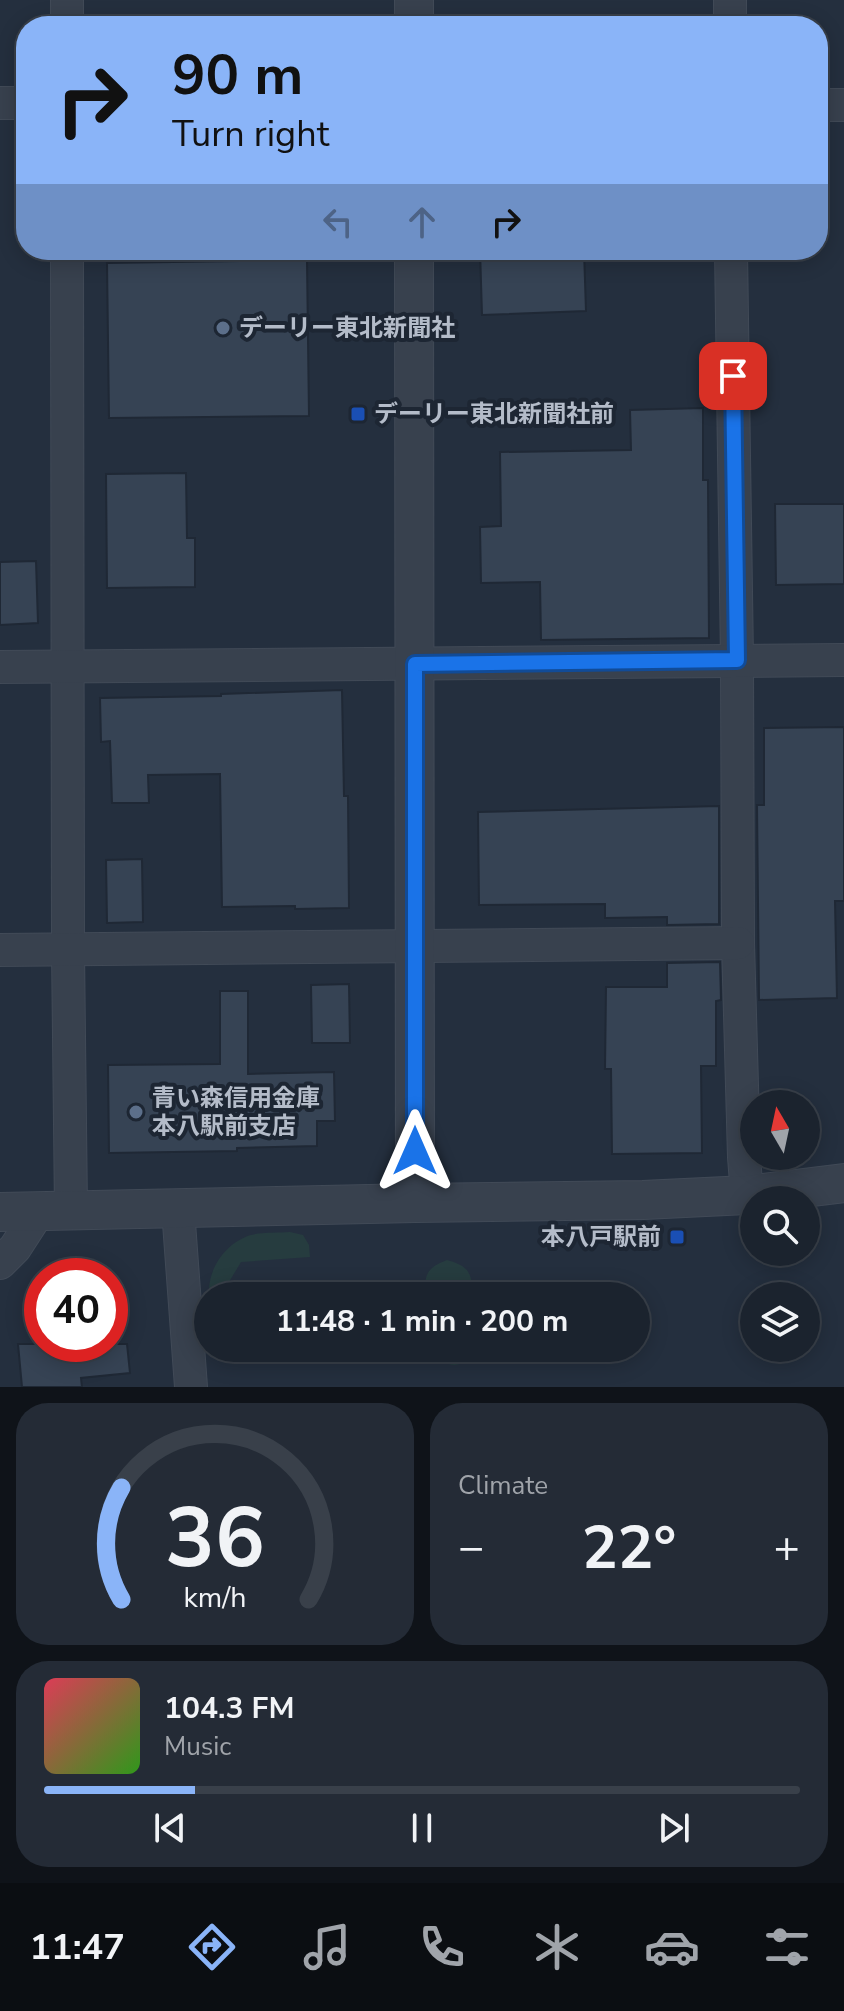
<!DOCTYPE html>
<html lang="en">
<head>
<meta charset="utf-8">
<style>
  :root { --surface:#1b232e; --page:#242b36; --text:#f1f3f6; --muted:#a0a4aa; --line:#39404a; --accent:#8ab4f8 }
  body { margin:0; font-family:"Nunito Sans","Noto Sans JP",sans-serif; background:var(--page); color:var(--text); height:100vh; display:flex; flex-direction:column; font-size:30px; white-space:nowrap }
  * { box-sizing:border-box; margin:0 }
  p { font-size:26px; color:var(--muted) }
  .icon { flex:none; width:44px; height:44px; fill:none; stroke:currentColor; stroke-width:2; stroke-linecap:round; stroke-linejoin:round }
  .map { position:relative; height:1387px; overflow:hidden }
  .panel { display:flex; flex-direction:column; gap:16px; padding:16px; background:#0f1319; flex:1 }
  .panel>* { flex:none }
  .top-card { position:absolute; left:16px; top:16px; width:812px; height:244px; border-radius:32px; box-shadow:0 4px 20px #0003,0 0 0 2px var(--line); background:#8ab4f8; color:#111; overflow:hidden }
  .needle { width:52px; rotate:351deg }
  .tools { position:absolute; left:740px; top:1090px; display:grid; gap:16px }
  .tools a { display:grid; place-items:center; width:80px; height:80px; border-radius:50%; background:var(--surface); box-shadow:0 4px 20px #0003,0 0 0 2px var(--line); font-size:40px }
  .speed { position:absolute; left:24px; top:1258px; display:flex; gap:16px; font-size:40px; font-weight:700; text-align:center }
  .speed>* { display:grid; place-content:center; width:104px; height:104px; border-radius:50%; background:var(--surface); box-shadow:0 4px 20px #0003,0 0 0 2px var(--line); line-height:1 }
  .speed .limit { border:12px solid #d22; background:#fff; color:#111 }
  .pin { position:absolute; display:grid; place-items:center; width:68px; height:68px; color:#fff; margin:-34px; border-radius:16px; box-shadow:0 4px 12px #0006 }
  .me { position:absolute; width:88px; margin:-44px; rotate:0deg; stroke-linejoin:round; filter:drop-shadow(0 0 6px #0008) }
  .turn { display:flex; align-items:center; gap:28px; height:168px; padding:0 24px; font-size:36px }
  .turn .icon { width:104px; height:104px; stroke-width:2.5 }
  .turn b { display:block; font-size:56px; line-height:68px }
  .lanes { display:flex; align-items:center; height:76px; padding:0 24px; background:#0003; justify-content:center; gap:40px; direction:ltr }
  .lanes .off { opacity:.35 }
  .big { font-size:60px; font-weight:700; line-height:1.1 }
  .panel .card { flex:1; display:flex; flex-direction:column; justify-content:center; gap:12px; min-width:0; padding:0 28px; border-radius:32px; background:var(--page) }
  .panel .dial { align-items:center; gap:0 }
  .dial svg { height:208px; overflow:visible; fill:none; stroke:var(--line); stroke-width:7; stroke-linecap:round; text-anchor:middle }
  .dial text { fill:var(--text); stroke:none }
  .song { display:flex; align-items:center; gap:24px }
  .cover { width:96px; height:96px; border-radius:12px; background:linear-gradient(135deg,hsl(350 70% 55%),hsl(110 70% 35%)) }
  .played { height:8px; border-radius:4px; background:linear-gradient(90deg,var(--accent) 20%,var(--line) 20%) }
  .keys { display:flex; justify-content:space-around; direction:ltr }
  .heat { display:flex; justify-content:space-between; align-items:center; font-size:44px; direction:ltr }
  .panel .tiles { flex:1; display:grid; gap:16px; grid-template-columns:1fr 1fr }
  .card:last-child { grid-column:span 2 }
  .trip { position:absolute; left:194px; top:1282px; width:456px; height:80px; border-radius:40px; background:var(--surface); box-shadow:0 4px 20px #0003,0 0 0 2px var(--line); font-weight:700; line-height:80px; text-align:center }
  .menu { display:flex; height:128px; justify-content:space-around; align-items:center; background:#0b0e12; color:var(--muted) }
  .menu .icon { width:56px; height:56px }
  .menu .selected { color:var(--accent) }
  .menu b { font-size:36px; color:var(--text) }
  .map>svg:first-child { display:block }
  .green { fill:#263c3f }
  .building { fill:#364354; stroke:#1f2835; stroke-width:2 }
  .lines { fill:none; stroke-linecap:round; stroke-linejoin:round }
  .minor-casing { stroke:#414a57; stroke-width:34 }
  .tertiary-casing { stroke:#414a57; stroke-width:40 }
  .minor { stroke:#38414e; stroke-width:32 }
  .tertiary { stroke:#38414e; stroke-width:38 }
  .route-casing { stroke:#114b97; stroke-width:20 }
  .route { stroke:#1a73e8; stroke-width:14 }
  .service-dot { fill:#5c6f8a; stroke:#1d2633; stroke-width:3 }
  .transit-dot { fill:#1a4fb4; stroke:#1d2633; stroke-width:3 }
  .labels { text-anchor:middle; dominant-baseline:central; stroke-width:8; stroke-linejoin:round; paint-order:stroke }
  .poi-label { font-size:24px; font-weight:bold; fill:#b4bcc9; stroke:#1d2633; text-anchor:start }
</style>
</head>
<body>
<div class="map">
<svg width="844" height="1387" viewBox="0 0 844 1387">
  <rect width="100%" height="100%" fill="#242f3e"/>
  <!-- green -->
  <g class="green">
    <path d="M290,1232L303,1235L309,1245L310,1257L241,1262L229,1282V1287L209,1289C210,1266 227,1242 251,1235C262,1232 278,1233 290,1232Z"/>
    <path d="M447,1260C471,1267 471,1273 473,1296H426C424,1275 426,1268 447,1260Z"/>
    <path d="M432,1348H475C468,1371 440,1370 432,1348Z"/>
  </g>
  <!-- building -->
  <g class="building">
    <path d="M480,250H584L586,311L482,315Z"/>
    <path d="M307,260L309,416L109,418L107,263Z"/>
    <path d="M703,408V480H708L709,638L541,640L540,582L481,583L480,527L501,526L500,452L631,450L630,410Z"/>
    <path d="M186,473L187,538H195V587L107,588L106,474Z"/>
    <path d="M775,504H844V584L776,585Z"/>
    <path d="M36,561L38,623L0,625V562Z"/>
    <path d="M342,690L344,796H348L349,908L295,909V906L222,907L220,774L148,775L149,803H112L110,741L101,742L100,698L221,696V694Z"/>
    <path d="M844,727V901H835L837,998L759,1000L757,805H764V728Z"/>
    <path d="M719,806V924L667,925V917L605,918V904L479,905L478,812Z"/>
    <path d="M142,859L143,922L107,923L106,860Z"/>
    <path d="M720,962L721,1000L716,1001V1066H701L702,1153L612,1154L611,1069H605L606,987H667V963Z"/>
    <path d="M349,984L350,1043H312L311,985Z"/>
    <path d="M220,991H248V1074L334,1072L335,1121H317V1146L237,1148V1151L109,1153L108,1065L220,1064Z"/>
    <path d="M18,1344H127L130,1373L81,1378L82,1387H22Z"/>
  </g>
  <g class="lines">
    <defs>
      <g id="minor">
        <path d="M67,26V0"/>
        <path d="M730,26V0"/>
        <path d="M0,103H26"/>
        <path d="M818,105H844"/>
        <path d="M67,250L68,950L71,1210"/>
        <path d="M731,250L737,660L738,943L744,1157L747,1195"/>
        <path d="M0,667L844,660"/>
        <path d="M0,950L738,943"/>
        <path d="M178,1209L191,1387"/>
        <path d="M0,1263L15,1248L39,1211"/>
      </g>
      <g id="tertiary">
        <path d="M414,0V26"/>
        <path d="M414,250L415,1203"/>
        <path d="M0,1212L415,1203L643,1200L747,1195L844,1183"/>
      </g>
    </defs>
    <!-- minor casing -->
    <use href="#minor" class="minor-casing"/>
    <!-- tertiary casing -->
    <use href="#tertiary" class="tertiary-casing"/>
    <!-- minor -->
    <use href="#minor" class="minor"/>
    <!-- tertiary -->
    <use href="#tertiary" class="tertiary"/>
  </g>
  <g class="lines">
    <defs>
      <path id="route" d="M415,1151V664L737,660L733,376"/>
    </defs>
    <!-- route casing -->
    <use href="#route" class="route-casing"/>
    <!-- route -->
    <use href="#route" class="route"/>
  </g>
  <!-- markers -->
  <g class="service-dot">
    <circle cx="223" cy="328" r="8"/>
    <circle cx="136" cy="1112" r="8"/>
  </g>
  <g class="transit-dot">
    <rect x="350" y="406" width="16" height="16" rx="4"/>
    <rect x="669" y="1229" width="16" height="16" rx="4"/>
  </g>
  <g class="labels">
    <!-- poi labels -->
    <g class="poi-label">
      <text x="239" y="328">デーリー東北新聞社</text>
      <text x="374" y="414">デーリー東北新聞社前</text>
      <text x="152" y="1098">青い森信用金庫<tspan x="152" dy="28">本八駅前支店</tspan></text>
      <text x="661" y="1237" text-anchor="end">本八戸駅前</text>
    </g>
  </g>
</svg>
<div class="tools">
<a><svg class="needle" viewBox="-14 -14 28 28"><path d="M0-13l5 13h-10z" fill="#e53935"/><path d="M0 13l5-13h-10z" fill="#a0a4aa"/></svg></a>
<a><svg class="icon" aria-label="search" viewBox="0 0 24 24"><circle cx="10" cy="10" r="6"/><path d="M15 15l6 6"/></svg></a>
<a><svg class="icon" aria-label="layers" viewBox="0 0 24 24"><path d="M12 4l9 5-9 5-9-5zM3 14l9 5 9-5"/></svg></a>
</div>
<div class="speed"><div class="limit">40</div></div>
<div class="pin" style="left:733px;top:376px;background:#d93025"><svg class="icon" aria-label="arrive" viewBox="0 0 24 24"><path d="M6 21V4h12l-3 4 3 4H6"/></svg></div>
<svg class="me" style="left:415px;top:1151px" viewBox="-20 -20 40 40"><path d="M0-17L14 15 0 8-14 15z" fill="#1a73e8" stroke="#fff" stroke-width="4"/></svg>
<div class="trip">11:48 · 1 min · 200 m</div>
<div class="top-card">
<div class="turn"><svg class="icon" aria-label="right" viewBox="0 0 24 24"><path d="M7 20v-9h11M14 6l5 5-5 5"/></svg><div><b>90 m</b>Turn right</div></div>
<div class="lanes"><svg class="icon off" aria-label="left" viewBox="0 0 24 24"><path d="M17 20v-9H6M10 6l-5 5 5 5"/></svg><svg class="icon off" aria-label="ahead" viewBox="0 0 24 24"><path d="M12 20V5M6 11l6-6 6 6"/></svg><svg class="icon" aria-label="right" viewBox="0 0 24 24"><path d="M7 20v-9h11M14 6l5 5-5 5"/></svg></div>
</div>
</div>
<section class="panel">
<div class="tiles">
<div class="card dial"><svg viewBox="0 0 100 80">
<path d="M14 69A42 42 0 1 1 86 69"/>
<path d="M14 69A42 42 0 0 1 14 26" stroke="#8ab4f8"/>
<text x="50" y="56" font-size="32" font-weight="700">36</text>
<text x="50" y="72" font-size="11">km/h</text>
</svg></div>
<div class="card"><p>Climate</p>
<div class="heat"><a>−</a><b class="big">22°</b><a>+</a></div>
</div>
<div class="card">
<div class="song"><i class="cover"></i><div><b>104.3 FM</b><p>Music</p></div></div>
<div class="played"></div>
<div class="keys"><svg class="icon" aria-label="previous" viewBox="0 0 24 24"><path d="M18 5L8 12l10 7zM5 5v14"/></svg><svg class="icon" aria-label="pause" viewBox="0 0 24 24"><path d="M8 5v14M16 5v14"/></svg><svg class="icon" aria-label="next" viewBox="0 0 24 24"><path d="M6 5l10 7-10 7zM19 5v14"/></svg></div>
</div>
</div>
</section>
<nav class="menu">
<b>11:47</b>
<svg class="icon selected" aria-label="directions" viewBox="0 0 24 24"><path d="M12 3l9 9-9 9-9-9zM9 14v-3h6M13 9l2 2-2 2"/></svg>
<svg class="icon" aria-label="music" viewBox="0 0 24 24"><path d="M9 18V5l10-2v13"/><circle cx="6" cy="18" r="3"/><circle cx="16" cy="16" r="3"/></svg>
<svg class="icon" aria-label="phone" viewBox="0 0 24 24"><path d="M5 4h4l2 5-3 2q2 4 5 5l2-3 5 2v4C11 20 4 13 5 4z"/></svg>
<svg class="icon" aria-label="climate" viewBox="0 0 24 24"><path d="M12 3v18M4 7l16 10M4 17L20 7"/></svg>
<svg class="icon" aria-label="car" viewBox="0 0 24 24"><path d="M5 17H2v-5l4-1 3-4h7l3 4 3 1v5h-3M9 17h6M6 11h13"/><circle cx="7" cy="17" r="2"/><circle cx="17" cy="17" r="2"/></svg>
<svg class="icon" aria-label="filters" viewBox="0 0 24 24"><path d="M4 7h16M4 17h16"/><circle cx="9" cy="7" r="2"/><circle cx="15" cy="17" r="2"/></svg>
</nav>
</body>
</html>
